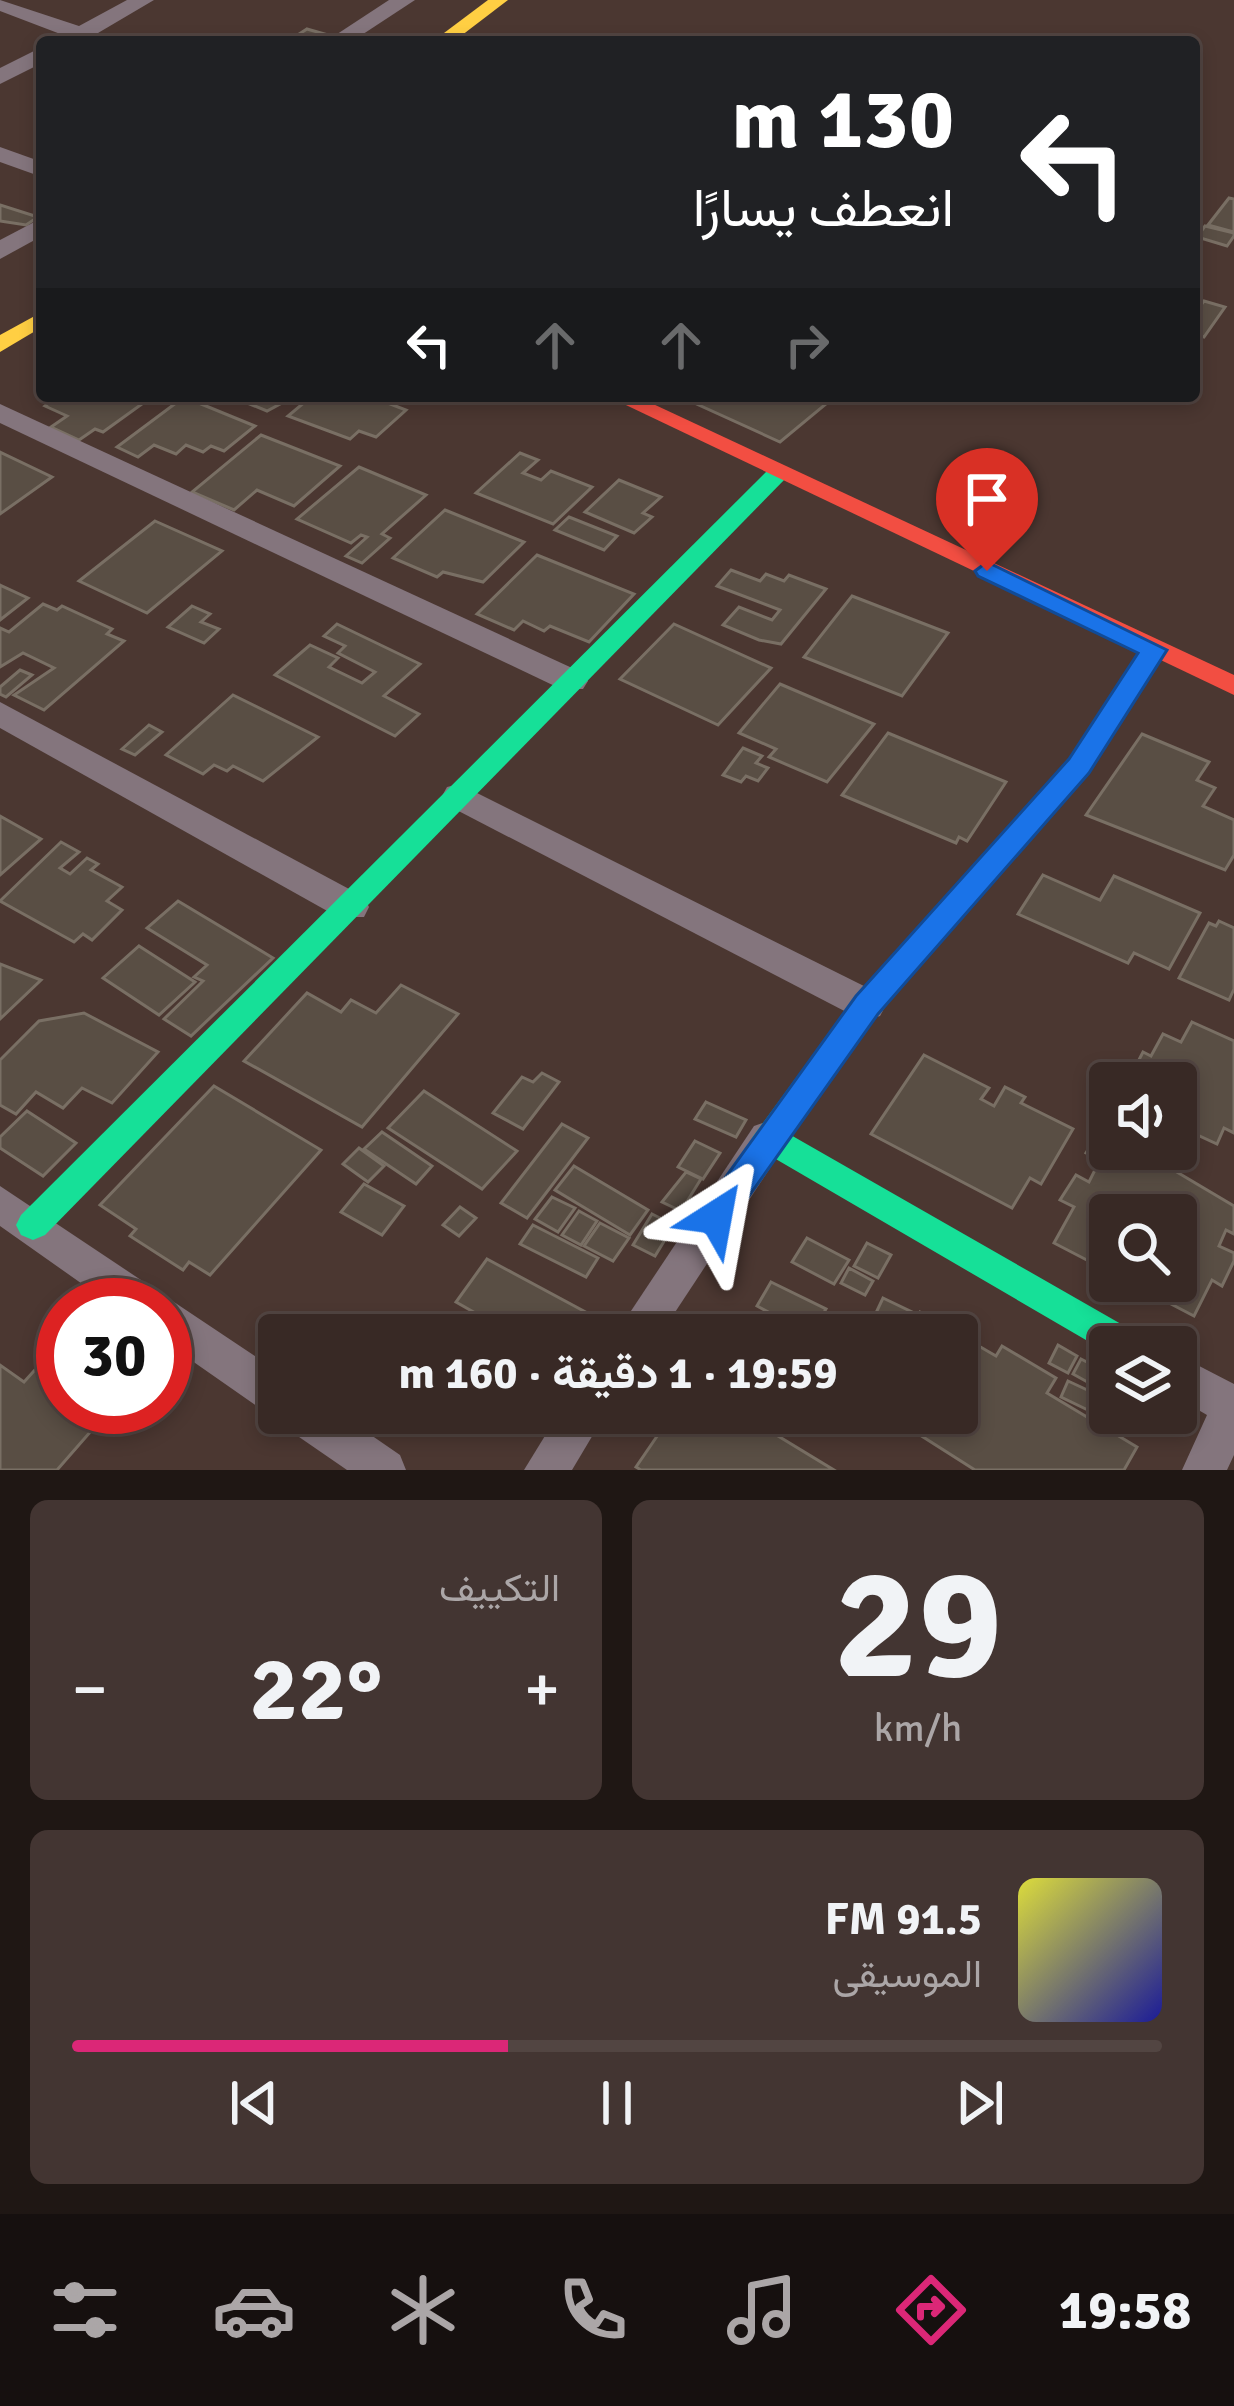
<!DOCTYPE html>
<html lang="ar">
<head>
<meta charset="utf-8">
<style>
  :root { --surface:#382925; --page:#433532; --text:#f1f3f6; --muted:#aba6a7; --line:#524542; --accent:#db2777 }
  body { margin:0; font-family:Signika,Vazirmatn,sans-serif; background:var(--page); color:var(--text); direction:rtl; height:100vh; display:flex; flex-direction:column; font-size:45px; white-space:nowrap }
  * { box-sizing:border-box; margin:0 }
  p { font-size:39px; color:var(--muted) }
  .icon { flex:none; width:66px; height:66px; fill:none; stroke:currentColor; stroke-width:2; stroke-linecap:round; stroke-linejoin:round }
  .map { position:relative; height:1470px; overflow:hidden; direction:ltr }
  .details { display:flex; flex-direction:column; gap:30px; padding:30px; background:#1f1714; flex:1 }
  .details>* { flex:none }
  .guide { position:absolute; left:36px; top:36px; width:1164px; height:366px; border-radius:12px; box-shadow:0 6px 18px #0003,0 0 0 3px var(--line); direction:rtl; background:#202124; color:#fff; overflow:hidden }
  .controls { position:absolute; left:1089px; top:1062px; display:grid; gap:24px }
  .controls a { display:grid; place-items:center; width:108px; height:108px; border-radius:12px; background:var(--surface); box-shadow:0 6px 18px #0003,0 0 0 3px var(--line); font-size:60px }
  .speed { position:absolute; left:36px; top:1278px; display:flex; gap:24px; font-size:60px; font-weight:700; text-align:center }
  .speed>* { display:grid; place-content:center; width:156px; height:156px; border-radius:50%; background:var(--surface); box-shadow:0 6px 18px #0003,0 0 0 3px var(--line); line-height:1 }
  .speed .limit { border:18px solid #d22; background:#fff; color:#111 }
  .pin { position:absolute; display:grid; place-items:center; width:102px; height:102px; color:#fff; margin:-123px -51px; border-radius:50% 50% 50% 0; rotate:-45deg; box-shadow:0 0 12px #0007 }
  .pin .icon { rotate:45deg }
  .me { position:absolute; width:132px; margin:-66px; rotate:34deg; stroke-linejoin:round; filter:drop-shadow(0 0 9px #0008) }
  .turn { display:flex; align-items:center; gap:42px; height:252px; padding:0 48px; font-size:54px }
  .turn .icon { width:156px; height:156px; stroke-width:2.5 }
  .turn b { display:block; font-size:84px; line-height:102px }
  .lanes { display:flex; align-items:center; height:114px; padding:0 48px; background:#0003; justify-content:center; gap:60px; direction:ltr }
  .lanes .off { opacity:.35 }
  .big { font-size:90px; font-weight:700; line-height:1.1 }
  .details .widget { flex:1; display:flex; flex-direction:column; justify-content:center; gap:18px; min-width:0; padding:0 42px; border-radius:18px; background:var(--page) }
  .details .dial { align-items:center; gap:0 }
  .dial b { font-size:156px; line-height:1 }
  .song { display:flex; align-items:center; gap:36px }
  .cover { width:144px; height:144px; border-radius:18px; background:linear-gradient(135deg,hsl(60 70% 55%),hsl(240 70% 35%)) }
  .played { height:12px; border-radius:6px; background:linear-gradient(90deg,var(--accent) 40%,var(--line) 40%) }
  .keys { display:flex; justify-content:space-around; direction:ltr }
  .heat { display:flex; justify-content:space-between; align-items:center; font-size:66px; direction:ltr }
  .details .tiles { flex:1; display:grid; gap:30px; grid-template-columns:1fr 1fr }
  .widget:last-child { grid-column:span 2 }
  .trip { position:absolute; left:258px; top:1314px; width:720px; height:120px; border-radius:12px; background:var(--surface); box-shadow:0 6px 18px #0003,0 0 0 3px var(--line); font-weight:700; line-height:120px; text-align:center; direction:rtl }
  .menu { display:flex; height:192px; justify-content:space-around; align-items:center; background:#16100f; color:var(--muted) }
  .menu .icon { width:84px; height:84px }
  .menu .selected { color:var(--accent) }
  .menu b { font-size:54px; color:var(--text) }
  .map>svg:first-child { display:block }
  .building { fill:#594e44; stroke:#796f64; stroke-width:3 }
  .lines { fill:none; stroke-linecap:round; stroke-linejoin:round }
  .street { fill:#84757d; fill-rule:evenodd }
  .fast { fill:#16e098; fill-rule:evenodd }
  .slow { fill:#ffcf43; fill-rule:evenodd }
  .jam { fill:#f24e42; fill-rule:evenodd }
  .route { fill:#1a73e8; stroke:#114b97; stroke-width:3 }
</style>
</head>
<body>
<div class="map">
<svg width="1234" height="1470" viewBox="0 0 1234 1470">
  <rect width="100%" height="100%" fill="#4b3731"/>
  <!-- building -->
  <g class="building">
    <path d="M307,29L335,37L280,42L293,38Z"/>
    <path d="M1229,198L1234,199V232L1208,225Z"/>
    <path d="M0,205L38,217L26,225L0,221Z"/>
    <path d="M1205,226L1234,233V236L1227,246L1197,237Z"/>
    <path d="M1204,301L1225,307L1204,337L1194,334V314Z"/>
    <path d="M58,396H57H153L103,432L95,429L79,440L51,427L67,416L45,406Z"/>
    <path d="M230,396H295L267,411Z"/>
    <path d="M312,396H393L385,402L406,410L376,437L359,431L350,439L288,416Z"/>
    <path d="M697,396H825L832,399L780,442L690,401Z"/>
    <path d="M184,397L255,426L224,451L211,446L203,452L186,445L176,454L154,445L138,457L117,447Z"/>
    <path d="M261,435L340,466L294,506L257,490L234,510L192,492Z"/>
    <path d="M0,452L52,477L0,514Z"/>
    <path d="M520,453L538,460L523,473L541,480L551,471L592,487L553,524L476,493Z"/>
    <path d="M359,467L426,495L382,534L390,538L362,563L346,556L367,537L361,535L351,543L297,519Z"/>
    <path d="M619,480L661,497L643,513L652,517L634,533L585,512Z"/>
    <path d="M445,510L524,542L483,582L443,572L437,577L393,558Z"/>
    <path d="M569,517L617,536L604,550L555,530Z"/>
    <path d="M155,521L222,551L147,613L79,581Z"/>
    <path d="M537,555L634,594L589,642L550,626L544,631L523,621L514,630L477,614Z"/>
    <path d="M731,570L760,581L766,574L784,581L789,575L826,589L781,644L759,640L723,625L739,607L772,620L780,610L717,586Z"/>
    <path d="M0,585L28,598L0,620Z"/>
    <path d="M852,596L948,633L902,696L804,657Z"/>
    <path d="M43,604L57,610L62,606L112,629L107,634L124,641L44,710L14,695L54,668L23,653L0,667V628L9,632Z"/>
    <path d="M192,606L210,614L201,622L219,629L204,643L168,627Z"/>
    <path d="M337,624L420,664L384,696L419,714L395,736L275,675L310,645L338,658L329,667L362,683L375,672L338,653L345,646L324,636Z"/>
    <path d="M674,624L771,668L718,725L620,679Z"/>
    <path d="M20,670L32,675L6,697L0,694V687Z"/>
    <path d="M780,684L874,724L827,782L769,757L776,749L739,733Z"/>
    <path d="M233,695L318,737L263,781L233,766L227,771L214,765L203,774L166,755Z"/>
    <path d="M149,725L162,732L135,755L122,749Z"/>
    <path d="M888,733L1006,782L967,841L959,837L956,843L842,795Z"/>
    <path d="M1142,734L1209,762L1197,780L1215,788L1203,806L1234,820V855L1225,870L1086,815Z"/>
    <path d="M743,748L762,756L756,763L768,768L758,781L746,776L741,782L723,775Z"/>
    <path d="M0,816L41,839L0,875Z"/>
    <path d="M61,842L79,852L60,868L70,874L87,858L98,864L91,870L122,887L107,901L122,910L92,940L83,934L74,942L0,901Z"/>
    <path d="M1043,875L1100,900L1114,876L1200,913L1169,969L1134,953L1128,963L1018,914Z"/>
    <path d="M178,901L273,958L191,1036L164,1019L203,981L194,977L207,965L147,928Z"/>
    <path d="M1219,921L1234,928V989L1229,1000L1179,978L1209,923L1216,926Z"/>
    <path d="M139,946L195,982L159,1015L103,978Z"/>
    <path d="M0,964L41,980L0,1019Z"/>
    <path d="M401,985L458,1014L362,1127L244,1061L307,993L341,1012L351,1000L376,1013Z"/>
    <path d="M84,1013L158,1052L112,1103L82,1088L63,1108L36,1092L16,1114L0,1105V1060L39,1021Z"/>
    <path d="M1192,1022L1234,1041V1133L1224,1128L1217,1144L1176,1125V1083H1127L1143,1052L1151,1056L1163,1034L1181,1042Z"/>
    <path d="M924,1055L989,1088L981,1099L994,1106L1005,1087L1025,1097L1021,1103L1073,1129L1041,1184L1030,1178L1012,1208L871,1134Z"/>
    <path d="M542,1073L559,1082L523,1129L493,1113L522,1077L533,1082Z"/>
    <path d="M214,1086L321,1150L210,1275L189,1262L183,1270L130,1236L136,1229L100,1205Z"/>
    <path d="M424,1091L517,1151L482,1189L388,1128Z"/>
    <path d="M706,1102L746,1120L736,1137L695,1119Z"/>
    <path d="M27,1111L76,1143L43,1176L0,1148V1137Z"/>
    <path d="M562,1124L588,1138L527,1218L501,1203Z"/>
    <path d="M382,1132L432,1166L416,1184L364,1149Z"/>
    <path d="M1096,1137L1110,1149H1119L1112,1162L1125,1168L1132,1156L1162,1170L1165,1165L1234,1206V1234L1226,1230L1219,1246L1234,1253V1261L1222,1286L1212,1280L1194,1316L1127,1281H1176V1215H1110V1272L1054,1243L1074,1207L1060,1200L1076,1175L1089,1182L1100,1160L1086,1153Z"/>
    <path d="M695,1141L720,1153L703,1179L678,1167Z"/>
    <path d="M359,1148L384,1166L368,1182L343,1164Z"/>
    <path d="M574,1166L648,1210L630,1235L555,1190Z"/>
    <path d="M686,1172L701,1179L681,1211L662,1202Z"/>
    <path d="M364,1184L404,1206L382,1235L341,1212Z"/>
    <path d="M552,1197L575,1208L558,1232L535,1219Z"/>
    <path d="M460,1207L476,1218L459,1236L443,1225Z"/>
    <path d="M579,1211L597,1221L581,1245L562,1235Z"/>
    <path d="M652,1214L674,1225L655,1256L633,1245Z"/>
    <path d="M600,1223L629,1238L613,1261L584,1246Z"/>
    <path d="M533,1225L598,1258L586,1277L520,1244Z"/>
    <path d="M807,1238L849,1260L834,1284L792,1262Z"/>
    <path d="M867,1243L891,1255L878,1278L854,1266Z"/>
    <path d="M487,1259L606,1323L598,1335H462L477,1314L456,1302Z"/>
    <path d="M849,1268L873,1281L865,1295L841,1283Z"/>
    <path d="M771,1282L826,1309L811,1335H759L770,1313L757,1306Z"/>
    <path d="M883,1298L912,1312L903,1331L874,1317Z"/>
    <path d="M920,1312L949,1327L944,1335H906Z"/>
    <path d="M829,1313L869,1335H830L819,1330Z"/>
    <path d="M63,1339V1407H112L57,1470H0V1365L24,1382Z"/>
    <path d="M977,1345L996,1356L1002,1346L1056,1378L1047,1393L1137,1447L1124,1470H975L920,1435L934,1413H957V1377Z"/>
    <path d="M1058,1345L1077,1356L1068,1373L1049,1363Z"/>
    <path d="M1081,1359L1108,1373L1100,1389L1073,1374Z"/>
    <path d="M1068,1381L1098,1395L1092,1412L1061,1397Z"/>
    <path d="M673,1413H740L834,1470H641L636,1467Z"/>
  </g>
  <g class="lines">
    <!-- street -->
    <g class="street">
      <path d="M0,0L79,26L127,0H154L98,33L113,42H62L63,35L0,11Z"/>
      <path d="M389,0H415L351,42H325Z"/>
      <path d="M42,47V63L0,84V68Z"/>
      <path d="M0,147L42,162V177L0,162Z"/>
      <path d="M42,218V236L0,259V240Z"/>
      <path d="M0,404L583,673L588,681L583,689H561L0,423Z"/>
      <path d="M0,702L364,897L369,907L364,917H338L0,728Z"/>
      <path d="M459,784L880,994L886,1005L880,1016L867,1020L854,1016L447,805L442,796L447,787Z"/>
      <path d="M768,1121L782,1126L788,1138L782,1150L660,1335H615L754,1126Z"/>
      <path d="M0,1186L279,1372V1413H339L400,1455L406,1470H347L286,1428L282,1416L264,1411L165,1342V1305H112L0,1226Z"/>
      <path d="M1176,1354L1234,1384V1455L1227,1470H1182L1207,1415L1176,1397Z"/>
      <path d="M559,1413H606L572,1470H524Z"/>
    </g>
    <!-- fast -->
    <g class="fast">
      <path d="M779,465L791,472L787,477L45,1235L33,1240L21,1235L16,1225L21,1215L771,467Z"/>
      <path d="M1154,641L1167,650L1089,773L878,1014L789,1134L1142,1336L1148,1347H1110V1354L757,1148L752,1138L856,996L1069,759L1145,644Z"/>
    </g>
    <!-- slow -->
    <g class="slow">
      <path d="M488,0H508L453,42H432Z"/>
      <path d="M42,312V327L0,352V335Z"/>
    </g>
    <!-- jam -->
    <path class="jam" d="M607,396H636L1234,675V695Z"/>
  </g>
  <!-- route -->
  <path class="route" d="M987,562L1167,650L1089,773L878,1014L727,1227L716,1232L704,1227L699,1217L704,1207L856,996L1069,759L1138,653L978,576L975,571Z"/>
</svg>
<div class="controls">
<a><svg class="icon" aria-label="sound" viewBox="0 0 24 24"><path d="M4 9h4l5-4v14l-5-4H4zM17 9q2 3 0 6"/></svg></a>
<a><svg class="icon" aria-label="search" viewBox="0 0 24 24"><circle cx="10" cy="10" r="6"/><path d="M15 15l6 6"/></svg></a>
<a><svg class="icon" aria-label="layers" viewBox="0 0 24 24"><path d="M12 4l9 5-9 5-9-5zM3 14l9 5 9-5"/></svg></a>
</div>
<div class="speed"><div class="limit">30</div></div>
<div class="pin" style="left:987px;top:571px;background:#d93025"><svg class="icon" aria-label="arrive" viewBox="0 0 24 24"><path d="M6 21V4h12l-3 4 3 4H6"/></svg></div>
<svg class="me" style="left:716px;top:1217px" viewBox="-20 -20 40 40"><path d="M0-17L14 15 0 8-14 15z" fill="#1a73e8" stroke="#fff" stroke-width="4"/></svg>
<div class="trip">19:59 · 1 دقيقة · 160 m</div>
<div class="guide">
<div class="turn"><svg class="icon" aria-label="left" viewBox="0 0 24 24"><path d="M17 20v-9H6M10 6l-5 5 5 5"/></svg><div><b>130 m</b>انعطف يسارًا</div></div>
<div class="lanes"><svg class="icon" aria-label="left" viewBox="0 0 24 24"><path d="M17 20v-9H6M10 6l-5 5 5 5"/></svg><svg class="icon off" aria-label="ahead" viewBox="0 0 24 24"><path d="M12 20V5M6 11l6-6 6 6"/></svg><svg class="icon off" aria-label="ahead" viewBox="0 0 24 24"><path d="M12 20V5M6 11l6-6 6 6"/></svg><svg class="icon off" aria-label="right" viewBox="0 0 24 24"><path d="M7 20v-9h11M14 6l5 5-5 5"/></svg></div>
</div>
</div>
<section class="details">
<div class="tiles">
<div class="widget dial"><b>29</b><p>km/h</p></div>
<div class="widget"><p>التكييف</p>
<div class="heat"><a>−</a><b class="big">22°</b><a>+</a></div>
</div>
<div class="widget">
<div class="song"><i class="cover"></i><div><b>91.5 FM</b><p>الموسيقى</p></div></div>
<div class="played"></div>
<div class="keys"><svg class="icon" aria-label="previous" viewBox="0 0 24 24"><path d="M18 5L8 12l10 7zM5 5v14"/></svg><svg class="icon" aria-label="pause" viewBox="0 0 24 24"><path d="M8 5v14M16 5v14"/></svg><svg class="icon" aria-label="next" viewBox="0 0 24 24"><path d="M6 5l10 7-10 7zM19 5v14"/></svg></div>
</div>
</div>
</section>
<nav class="menu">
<b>19:58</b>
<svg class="icon selected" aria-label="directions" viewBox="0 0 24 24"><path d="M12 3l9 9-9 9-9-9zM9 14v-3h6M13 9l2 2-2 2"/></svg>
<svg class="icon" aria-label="music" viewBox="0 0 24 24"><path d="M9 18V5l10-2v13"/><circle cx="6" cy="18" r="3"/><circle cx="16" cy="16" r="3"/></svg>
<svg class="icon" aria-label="phone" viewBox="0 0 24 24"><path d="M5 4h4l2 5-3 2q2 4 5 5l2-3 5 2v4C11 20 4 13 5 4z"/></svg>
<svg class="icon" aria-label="climate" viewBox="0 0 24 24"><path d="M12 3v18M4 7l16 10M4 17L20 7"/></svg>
<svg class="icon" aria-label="car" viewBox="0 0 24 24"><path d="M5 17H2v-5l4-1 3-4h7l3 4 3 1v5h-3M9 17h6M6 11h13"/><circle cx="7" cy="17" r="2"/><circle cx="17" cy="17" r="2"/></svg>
<svg class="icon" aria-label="filters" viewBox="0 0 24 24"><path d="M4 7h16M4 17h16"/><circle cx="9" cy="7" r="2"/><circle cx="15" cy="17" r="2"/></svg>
</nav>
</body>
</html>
